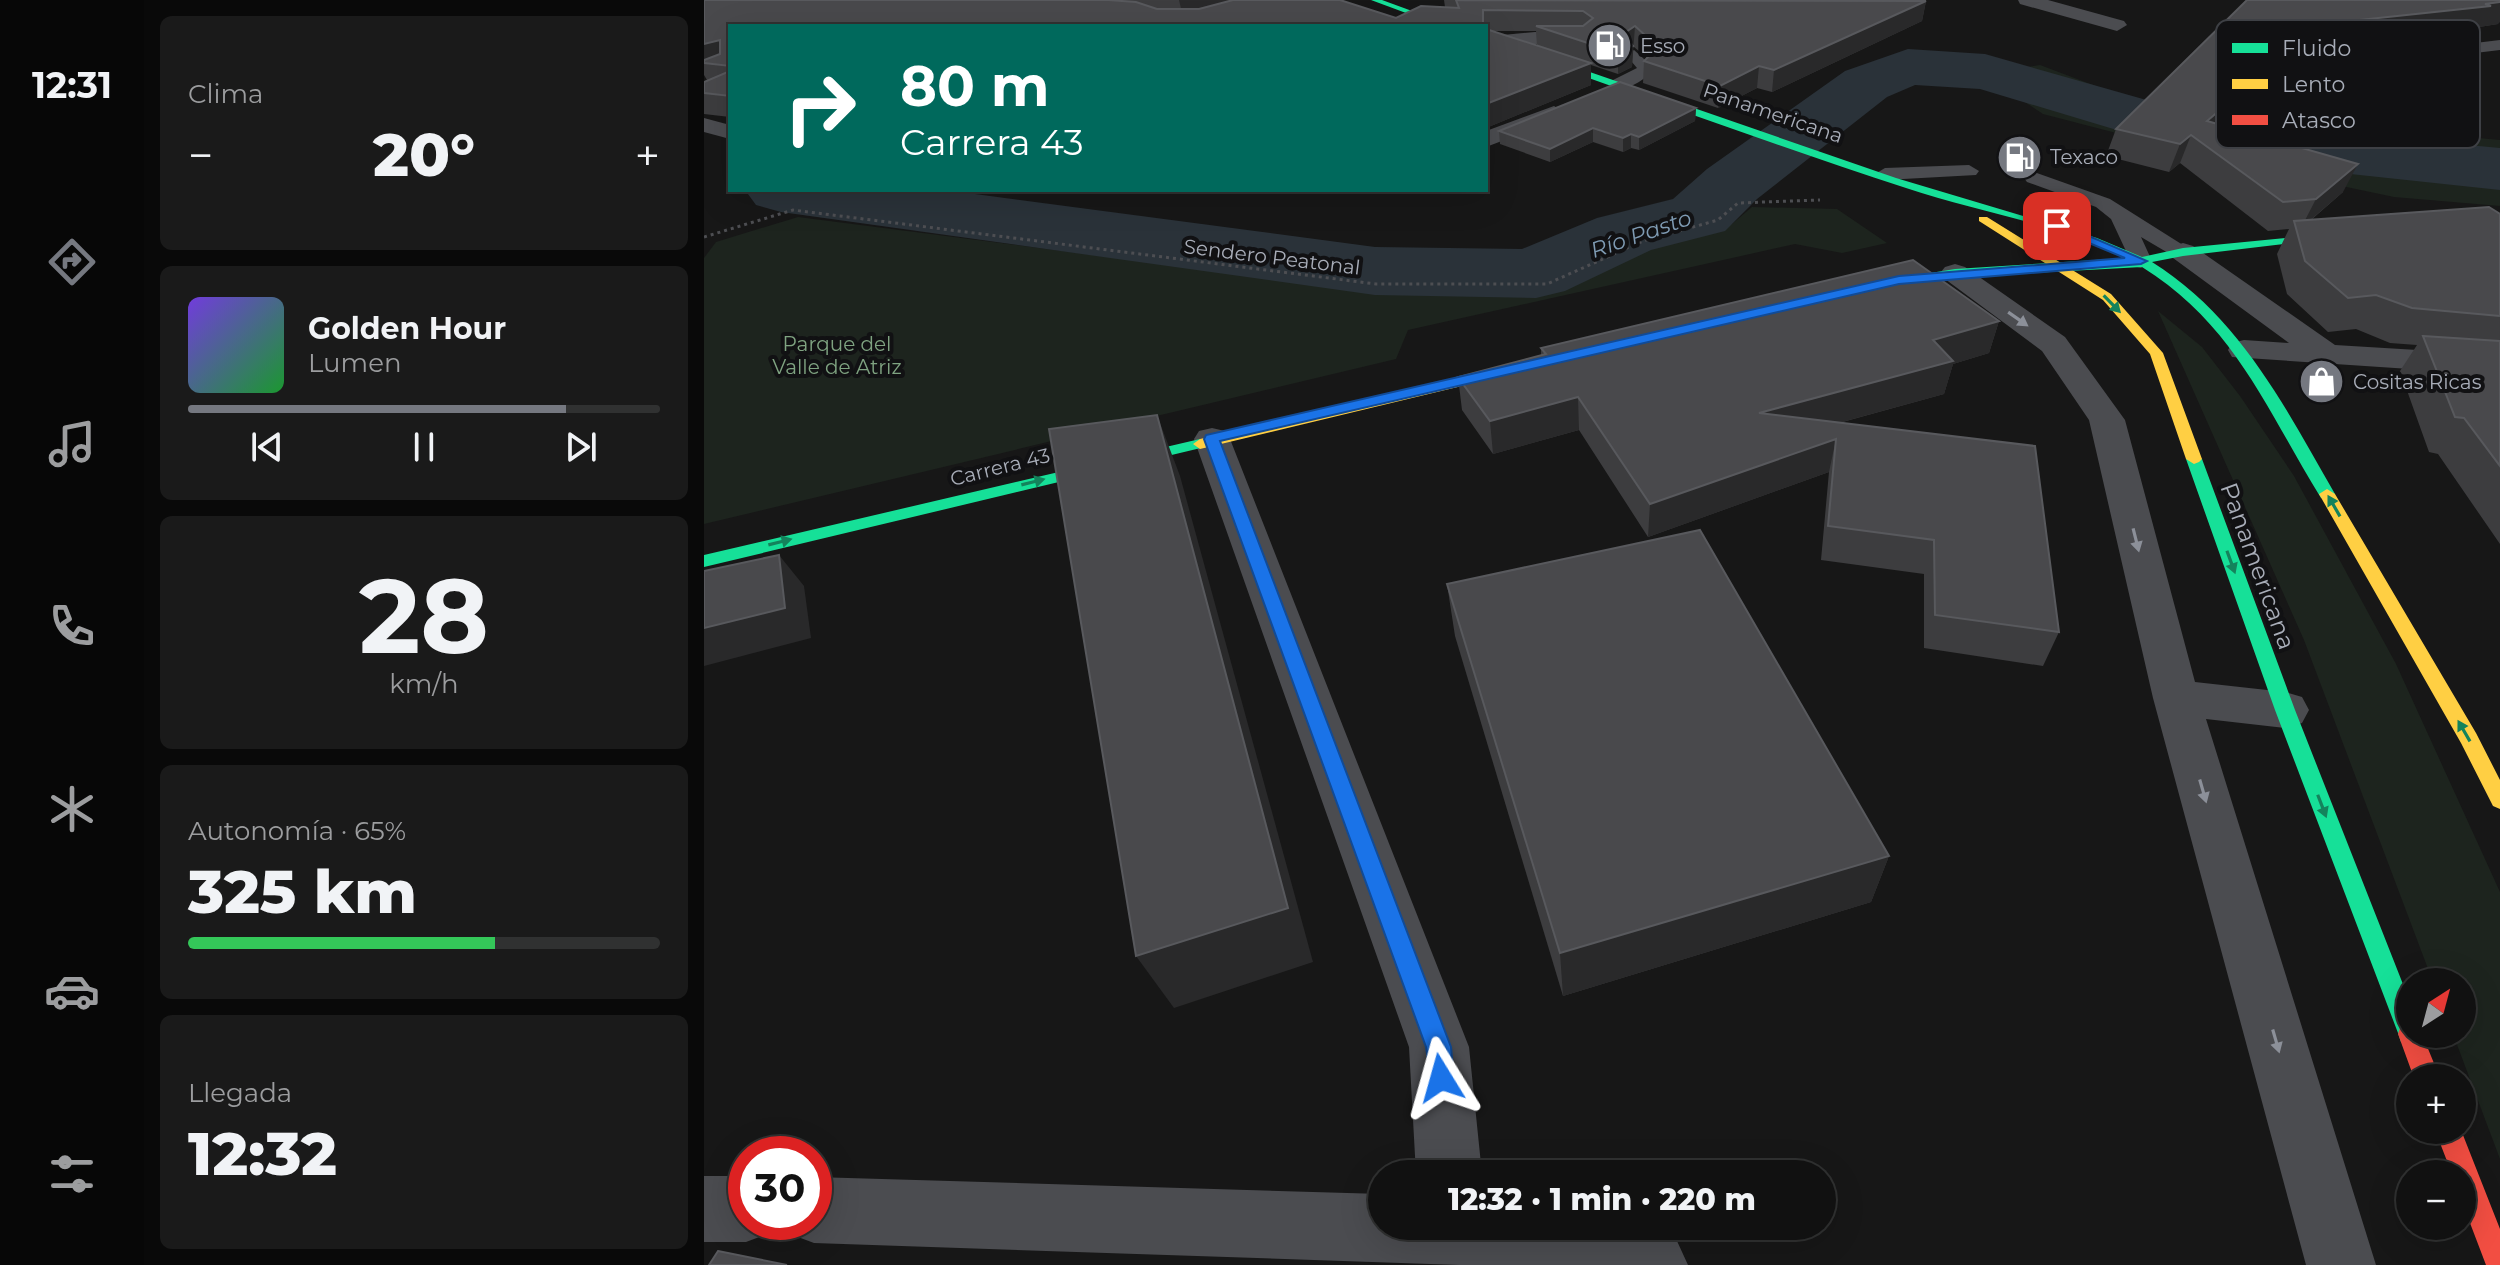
<!DOCTYPE html>
<html lang="es">
<head>
<meta charset="utf-8">
<style>
  :root { --surface:#111; --page:#1a1a1a; --text:#f1f3f6; --muted:#9c9d9f; --line:#303131; --accent:#757880 }
  body { margin:0; font-family:Montserrat,sans-serif; background:var(--page); color:var(--text); height:100vh; display:flex; flex-direction:column; font-size:30px; white-space:nowrap }
  * { box-sizing:border-box; margin:0 }
  p { font-size:26px; color:var(--muted) }
  .icon { flex:none; width:44px; height:44px; fill:none; stroke:currentColor; stroke-width:2; stroke-linecap:round; stroke-linejoin:round }
  .map { position:relative; flex:1; overflow:hidden }
  .sheet { display:flex; flex-direction:column; gap:16px; padding:16px; background:#090909; width:560px }
  .sheet>* { flex:none }
  .guide { position:absolute; left:24px; top:24px; width:760px; height:168px; border-radius:0px; box-shadow:0 8px 32px #0002,0 0 0 2px var(--line); background:#00695c; color:#fff; overflow:hidden }
  .needle { width:52px; rotate:36deg }
  .tools { position:absolute; left:1692px; top:968px; display:grid; gap:16px }
  .tools a { display:grid; place-items:center; width:80px; height:80px; border-radius:50%; background:var(--surface); box-shadow:0 8px 32px #0002,0 0 0 2px var(--line); font-size:40px }
  .speed { position:absolute; left:24px; top:1136px; display:flex; gap:16px; font-size:40px; font-weight:700; text-align:center }
  .speed>* { display:grid; place-content:center; width:104px; height:104px; border-radius:50%; background:var(--surface); box-shadow:0 8px 32px #0002,0 0 0 2px var(--line); line-height:1 }
  .speed .limit { border:12px solid #d22; background:#fff; color:#111 }
  .pin { position:absolute; display:grid; place-items:center; width:68px; height:68px; color:#fff; margin:-34px; border-radius:16px; box-shadow:0 4px 12px #0006 }
  .me { position:absolute; width:88px; margin:-44px; rotate:352deg; stroke-linejoin:round; filter:drop-shadow(0 0 6px #0008) }
  .turn { display:flex; align-items:center; gap:28px; height:168px; padding:0 40px; font-size:36px }
  .turn .icon { width:104px; height:104px; stroke-width:2.5 }
  .turn b { display:block; font-size:56px; line-height:68px }
  .big { font-size:60px; font-weight:800; line-height:1.1 }
  .sheet .card { flex:1; display:flex; flex-direction:column; justify-content:center; gap:12px; min-width:0; padding:0 28px; border-radius:12px; background:var(--page) }
  .sheet .dial { align-items:center; gap:0 }
  .dial b { font-size:104px; line-height:1 }
  .song { display:flex; align-items:center; gap:24px }
  .cover { width:96px; height:96px; border-radius:12px; background:linear-gradient(135deg,hsl(260 70% 55%),hsl(130 70% 35%)) }
  .played { height:8px; border-radius:4px; background:linear-gradient(90deg,var(--accent) 80%,var(--line) 80%) }
  .keys { display:flex; justify-content:space-around; direction:ltr }
  .heat { display:flex; justify-content:space-between; align-items:center; font-size:44px; direction:ltr }
  .charge { height:12px; border-radius:6px; background:linear-gradient(90deg,#34c759 65%,var(--line) 0) }
  .trip { position:absolute; left:664px; top:1160px; width:468px; height:80px; border-radius:40px; background:var(--surface); box-shadow:0 8px 32px #0002,0 0 0 2px var(--line); font-weight:800; line-height:80px; text-align:center }
  main { display:flex; flex:1; min-height:0 }
  .dock { display:flex; flex-direction:column; width:144px; justify-content:space-around; align-items:center; background:#070707; color:var(--muted) }
  .dock .icon { width:56px; height:56px }
  .dock .active { color:var(--accent) }
  .dock b { font-size:36px; color:var(--text) }
  .map>svg:first-child { display:block }
  .green { fill:#1d241e }
  .lines { fill:none; stroke-linecap:round; stroke-linejoin:round }
  .river { fill:#2a3239; fill-rule:evenodd }
  .path { stroke:#4d4e52; stroke-width:3; stroke-dasharray:3 4; stroke-linecap:butt }
  .lane { fill:#4b4c50; fill-rule:evenodd }
  .street { fill:#4b4c50; fill-rule:evenodd }
  .fast { fill:#16e098; fill-rule:evenodd }
  .slow { fill:#ffcf43; fill-rule:evenodd }
  .jam { fill:#f24e42; fill-rule:evenodd }
  .wall { fill:#3d3d3f; fill-rule:evenodd }
  .shaded-wall { fill:#29292a }
  .building { fill:#49494c; stroke:#58595d; stroke-width:2 }
  .oneway { fill:#14835c }
  .oneway2 { fill:#8c9099 }
  .route { fill:#1a73e8; stroke:#114b97; stroke-width:2 }
  .labels { text-anchor:middle; dominant-baseline:central; stroke-width:8; stroke-linejoin:round; paint-order:stroke }
  .far-poi-label { font-size:20px; fill:#a8adb8; stroke:#111113; text-anchor:start }
  .far-street-label { font-size:20px; fill:#a8adb8; stroke:#111113 }
  .far-park-label { font-size:20px; fill:#7fa381; stroke:#111113 }
  .far-water-label { font-size:22px; font-style:italic; fill:#7f9bb3; stroke:#111113 }
  .street-label { font-size:24px; fill:#a8adb8; stroke:#111113 }
  .key { fill:#111113; stroke:#3e4045; stroke-width:2 }
  .key-label { font-size:22px; fill:#a8adb8 }
</style>
</head>
<body>
<main>
<nav class="dock">
<b>12:31</b>
<svg class="icon active" aria-label="directions" viewBox="0 0 24 24"><path d="M12 3l9 9-9 9-9-9zM9 14v-3h6M13 9l2 2-2 2"/></svg>
<svg class="icon" aria-label="music" viewBox="0 0 24 24"><path d="M9 18V5l10-2v13"/><circle cx="6" cy="18" r="3"/><circle cx="16" cy="16" r="3"/></svg>
<svg class="icon" aria-label="phone" viewBox="0 0 24 24"><path d="M5 4h4l2 5-3 2q2 4 5 5l2-3 5 2v4C11 20 4 13 5 4z"/></svg>
<svg class="icon" aria-label="climate" viewBox="0 0 24 24"><path d="M12 3v18M4 7l16 10M4 17L20 7"/></svg>
<svg class="icon" aria-label="car" viewBox="0 0 24 24"><path d="M5 17H2v-5l4-1 3-4h7l3 4 3 1v5h-3M9 17h6M6 11h13"/><circle cx="7" cy="17" r="2"/><circle cx="17" cy="17" r="2"/></svg>
<svg class="icon" aria-label="filters" viewBox="0 0 24 24"><path d="M4 7h16M4 17h16"/><circle cx="9" cy="7" r="2"/><circle cx="15" cy="17" r="2"/></svg>
</nav>
<section class="sheet">
<div class="card"><p>Clima</p>
<div class="heat"><a>−</a><b class="big">20°</b><a>+</a></div>
</div>
<div class="card">
<div class="song"><i class="cover"></i><div><b>Golden Hour</b><p>Lumen</p></div></div>
<div class="played"></div>
<div class="keys"><svg class="icon" aria-label="previous" viewBox="0 0 24 24"><path d="M18 5L8 12l10 7zM5 5v14"/></svg><svg class="icon" aria-label="pause" viewBox="0 0 24 24"><path d="M8 5v14M16 5v14"/></svg><svg class="icon" aria-label="next" viewBox="0 0 24 24"><path d="M6 5l10 7-10 7zM19 5v14"/></svg></div>
</div>
<div class="card dial"><b>28</b><p>km/h</p></div>
<div class="card"><p>Autonomía · 65%</p><b class="big">325 km</b><div class="charge"></div></div>
<div class="card"><p>Llegada</p><b class="big">12:32</b></div>
</section>
<div class="map">
<svg width="1796" height="1265" viewBox="0 0 1796 1265">
  <rect width="100%" height="100%" fill="#171717"/>
  <!-- green -->
  <g class="green">
    <path d="M1336,65L1466,114L1530,127L1625,141L1665,128L1796,140V206L1690,197L1520,161L1339,114L1298,87L1309,69Z"/>
    <path d="M1048,207L1133,209L1183,243L1138,253L1091,244L704,330L692,359L0,524V258L12,242L94,217L668,291H845L951,243L1028,224Z"/>
    <path d="M1454,311L1498,347L1536,396L1590,476L1692,664L1796,892V1159L1749,1034H1758V982H1729L1600,640Z"/>
  </g>
  <g class="lines">
    <!-- river -->
    <path class="river" d="M1204,49L1281,54L1453,103L1637,133L1796,148V190L1637,173L1446,140L1276,89L1211,85L1183,97L1053,199L1021,231L947,250L861,291L832,298L671,295L77,212L52,205L41,190H241L671,247L818,249L893,218L969,199L1003,169L1141,71Z"/>
    <!-- path -->
    <path class="path" d="M0,237L89,210L672,284H843L939,241L1014,220L1034,203L1116,200"/>
    <!-- lane -->
    <g class="lane">
      <path d="M831,32L877,34L885,39L877,44H782V38L788,36Z"/>
      <path d="M1796,40V50L1738,57L1730,52L1738,47Z"/>
      <path d="M930,50L950,68C941,80 925,91 909,88V80L933,68L922,55Z"/>
      <path d="M1265,165L1275,171L1272,175L1181,180L1171,174L1181,168Z"/>
      <path d="M1330,172L1406,199L1490,252L1487,257H1471L1437,237L1448,261L1437,268L1429,266L1407,219L1392,207L1323,182L1320,178L1323,174Z"/>
    </g>
    <!-- street -->
    <g class="street">
      <path d="M1314,0H1344L1420,21L1423,25L1413,31L1316,4Z"/>
      <path d="M850,106L862,113L858,118L782,147V131Z"/>
      <path d="M0,118L26,125V139L0,132Z"/>
      <path d="M1479,243L1489,246L1631,345L1796,355V375L1528,357L1524,350L1528,343L1540,340L1585,343L1469,258L1465,252L1469,246Z"/>
      <path d="M1251,264L1261,267L1361,337L1421,420L1491,682L1581,692L1598,697L1605,710L1598,723L1581,728L1502,719L1672,1265H1602L1449,698L1385,420L1338,351L1241,279L1236,273L1241,267Z"/>
      <path d="M508,428L521,431L526,439L765,1047L778,1174H712L705,1047L490,439L495,431Z"/>
      <path d="M0,1176H42V1222H70L66,1233L42,1242H0Z"/>
      <path d="M110,1177L678,1194V1226H923L949,1230L973,1241L984,1265H755L110,1243L86,1234L81,1222H110Z"/>
    </g>
    <!-- fast -->
    <g class="fast">
      <path d="M667,0H678L749,26H737Z"/>
      <path d="M782,36L1192,178L1393,238L1438,257L1479,248L1642,232L1644,234L1638,237L1479,256L1448,262C1536,317 1581,407 1631,494L1623,499L1617,498C1562,409 1531,325 1438,267L1251,277L1167,289L1165,286L1171,282L1251,269L1422,258C1354,224 1274,212 1202,188C1061,142 922,90 782,42Z"/>
      <path d="M496,439L503,444L501,447L0,567V555Z"/>
      <path d="M1490,454L1498,459L1591,710L1706,1002V1034H1718L1715,1042L1706,1045L1697,1042L1694,1033L1571,710L1482,459Z"/>
    </g>
    <!-- slow -->
    <g class="slow">
      <path d="M1275,217H1283L1407,294L1459,353L1498,459L1495,462L1490,464L1482,459L1446,354L1399,300L1275,221Z"/>
      <path d="M811,365L816,366V372L496,449L489,444L496,439Z"/>
      <path d="M1623,489L1631,494L1772,733L1796,780V809L1789,806L1757,743L1615,494Z"/>
    </g>
    <!-- jam -->
    <g class="jam">
      <path d="M1706,1022V1034H1718L1736,1078H1710L1694,1034L1697,1025Z"/>
      <path d="M1731,1130H1757L1796,1229V1265H1782L1758,1202V1174H1748Z"/>
    </g>
  </g>
  <!-- wall -->
  <g class="wall">
    <path d="M0,0H636L692,18L741,7L740,0L1222,1L1218,21L1068,92L1053,88L1014,108L939,83L940,61L943,58L930,47L929,48L928,67L914,74L887,65V85L782,128V26H26V117L0,114V82L3,80L0,75ZM787,31H832L833,46Z"/>
    <path d="M1543,0L1794,24L1775,27L1773,30L1607,49L1519,126L1639,192L1607,220L1796,214V544L1734,454L1725,452L1696,371L1713,345L1686,343L1652,329L1624,332L1583,294L1573,254L1585,229L1564,231L1476,163L1465,172L1402,156L1412,129Z"/>
    <path d="M992,108L991,121L935,150L927,148L919,152L889,142L846,162L796,144L795,131Z"/>
    <path d="M1295,321L1285,353L1249,364L1240,394L1135,423L1355,632L1339,666L1220,648V574L1117,560L1125,472L944,537L875,430L789,454L758,410L754,377L837,355V348Z"/>
    <path d="M743,584L1185,856L1167,902L859,996L751,636Z"/>
  </g>
  <!-- shaded-wall -->
  <g class="shaded-wall">
    <path d="M475,0H541L479,17Z"/>
    <path d="M1222,1L1218,21L1068,92L1070,70Z"/>
    <path d="M1796,2V22L1794,24L1775,27L1773,30L1607,49L1498,143L1503,121L1618,24Z"/>
    <path d="M931,26L928,67L914,74V53L919,34Z"/>
    <path d="M16,40L26,58L0,63V44Z"/>
    <path d="M887,63V85L782,128V104Z"/>
    <path d="M1055,66L1053,88L1014,108L1016,86Z"/>
    <path d="M992,108L991,121L935,150V137Z"/>
    <path d="M889,128V142L846,162V149Z"/>
    <path d="M927,134V148L919,152V138Z"/>
    <path d="M1487,135L1476,163L1465,172L1476,144Z"/>
    <path d="M1654,164L1639,192L1597,228L1612,199Z"/>
    <path d="M1295,321L1285,353L1249,364L1240,394L1050,446L1055,413L1229,340Z"/>
    <path d="M874,397L875,430L789,454L786,421Z"/>
    <path d="M453,415L476,476L609,962L470,1008L432,956Z"/>
    <path d="M1132,439L1125,472L944,537L946,504Z"/>
    <path d="M75,555L100,586L107,638L0,666V628Z"/>
    <path d="M1185,856L1167,902L859,996L856,953Z"/>
  </g>
  <!-- building -->
  <g class="building">
    <path d="M0,0H404L432,2L453,9H495L529,0H636L692,18L717,6L755,8L752,0L1222,1L1070,70L1055,66L1016,86L940,61L954,47L931,26L919,34L929,46L914,53L832,26H879L889,18L879,11L779,10V26H26V66L0,63V60L16,54V40L0,44Z"/>
    <path d="M1543,0H1796V2L1781,4L1787,6L1618,24L1503,121L1654,164L1612,199L1579,202L1487,135L1476,144L1412,129Z"/>
    <path d="M782,29L887,63L782,104Z"/>
    <path d="M26,71V96L0,93V82Z"/>
    <path d="M916,82L992,108L935,137L927,134L919,138L889,128L846,149L795,131Z"/>
    <path d="M1785,207L1796,214V316L1708,308L1672,295L1644,298L1601,261L1590,221Z"/>
    <path d="M1209,260L1295,321L1229,340L1249,361L1055,413L1331,446L1355,632L1231,615L1230,540L1124,526L1132,439L946,504L874,397L786,421L754,377L842,354L837,348Z"/>
    <path d="M1719,336L1796,341V466L1760,418L1751,417Z"/>
    <path d="M453,415L584,908L432,956L345,429Z"/>
    <path d="M996,530L1185,856L856,953L743,584Z"/>
    <path d="M75,555L81,608L0,628V571Z"/>
    <path d="M14,1251L83,1265H5Z"/>
  </g>
  <!-- one-way arrows -->
  <defs><path id="oneway-solid" d="M-6-.8H1V-3.2L6.5 0L1 3.2V.8H-6Z" transform="scale(2)"/></defs>
  <g class="oneway">
    <use href="#oneway-solid" transform="translate(1408 304) rotate(46)"/>
    <use href="#oneway-solid" transform="translate(329 482) rotate(-14)"/>
    <use href="#oneway-solid" transform="translate(1630 506) rotate(-120)"/>
    <use href="#oneway-solid" transform="translate(76 542) rotate(-14)"/>
    <use href="#oneway-solid" transform="translate(1527 562) rotate(70)"/>
    <use href="#oneway-solid" transform="translate(1760 731) rotate(-120)"/>
    <use href="#oneway-solid" transform="translate(1618 806) rotate(69)"/>
  </g>
  <g class="oneway2">
    <use href="#oneway-solid" transform="translate(1314 319) rotate(35)"/>
    <use href="#oneway-solid" transform="translate(1432 540) rotate(76)"/>
    <use href="#oneway-solid" transform="translate(1499 791) rotate(74)"/>
    <use href="#oneway-solid" transform="translate(1572 1041) rotate(74)"/>
  </g>
  <!-- route -->
  <path class="route" d="M1349,224H1357L1443,261L1437,264L1195,284L516,441L747,1047L750,1078L746,1087L737,1091L728,1087L722,1047L500,439L502,435L1195,276L1421,258L1349,228Z"/>
  <!-- icons -->
  <defs>
    <symbol id="fuel-disc" viewBox="-11 -11 22 22"><circle r="9.5" fill="#757880" stroke="#111113"/><path d="M-5.5-6h7V0h2V4h1.3V-2.5L3-4.5l.8-.8L6-3V5H2.5V1h-1V6h-7ZM-4.2-4.7v3.2H.2V-4.7Z" fill="#fff"/></symbol>
    <symbol id="shop-disc" viewBox="-11 -11 22 22"><circle r="9.5" fill="#757880" stroke="#111113"/><path d="M-5-2.5h2.3a2.7 3.5 0 0 1 5.4 0H5L5.5 6h-11ZM-1.5-2.5h3a1.5 2.3 0 0 0-3 0Z" fill="#fff"/></symbol>
  </defs>
  <g fill-rule="evenodd">
    <use href="#fuel-disc" x="880" y="20" width="51" height="51"/>
    <use href="#fuel-disc" x="1290" y="132" width="51" height="51"/>
    <use href="#shop-disc" x="1592" y="356" width="51" height="51"/>
  </g>
  <g class="labels">
    <!-- far-poi labels -->
    <g class="far-poi-label">
      <text x="936" y="46">Esso</text>
      <text x="1346" y="157">Texaco</text>
      <text x="1649" y="382">Cositas Ricas</text>
    </g>
    <!-- far-street labels -->
    <g class="far-street-label">
      <text transform="translate(1069 113) rotate(19)">Panamericana</text>
      <text transform="translate(568 257) rotate(7)">Sendero Peatonal</text>
      <text transform="translate(296 467) rotate(-14)">Carrera 43</text>
    </g>
    <!-- far-park labels -->
    <g class="far-park-label">
      <text x="133" y="344">Parque del<tspan x="133" dy="23">Valle de Atriz</tspan></text>
    </g>
    <!-- far-water labels -->
    <g class="far-water-label">
      <text transform="translate(937 234) rotate(-19)">Río Pasto</text>
    </g>
    <!-- street labels -->
    <g class="street-label">
      <text transform="translate(1554 566) rotate(70)">Panamericana</text>
    </g>
  </g>
  <!-- legend -->
  <rect x="1512" y="20" width="264" height="128" rx="12" class="key"/>
  <rect x="1528" y="43" width="36" height="10" fill="#16e098"/>
  <rect x="1528" y="79" width="36" height="10" fill="#ffcf43"/>
  <rect x="1528" y="115" width="36" height="10" fill="#f24e42"/>
  <g class="key-label">
    <text x="1578" y="56">Fluido</text>
    <text x="1578" y="92">Lento</text>
    <text x="1578" y="128">Atasco</text>
  </g>
</svg>
<div class="tools">
<a><svg class="needle" viewBox="-14 -14 28 28"><path d="M0-13l5 13h-10z" fill="#e53935"/><path d="M0 13l5-13h-10z" fill="#9c9d9f"/></svg></a>
<a>+</a>
<a>−</a>
</div>
<div class="speed"><div class="limit">30</div></div>
<div class="pin" style="left:1353px;top:226px;background:#d93025"><svg class="icon" aria-label="arrive" viewBox="0 0 24 24"><path d="M6 21V4h12l-3 4 3 4H6"/></svg></div>
<svg class="me" style="left:737px;top:1078px" viewBox="-20 -20 40 40"><path d="M0-17L14 15 0 8-14 15z" fill="#1a73e8" stroke="#fff" stroke-width="4"/></svg>
<div class="trip">12:32 · 1 min · 220 m</div>
<div class="guide">
<div class="turn"><svg class="icon" aria-label="right" viewBox="0 0 24 24"><path d="M7 20v-9h11M14 6l5 5-5 5"/></svg><div><b>80 m</b>Carrera 43</div></div>
</div>
</div>
</main>
</body>
</html>
